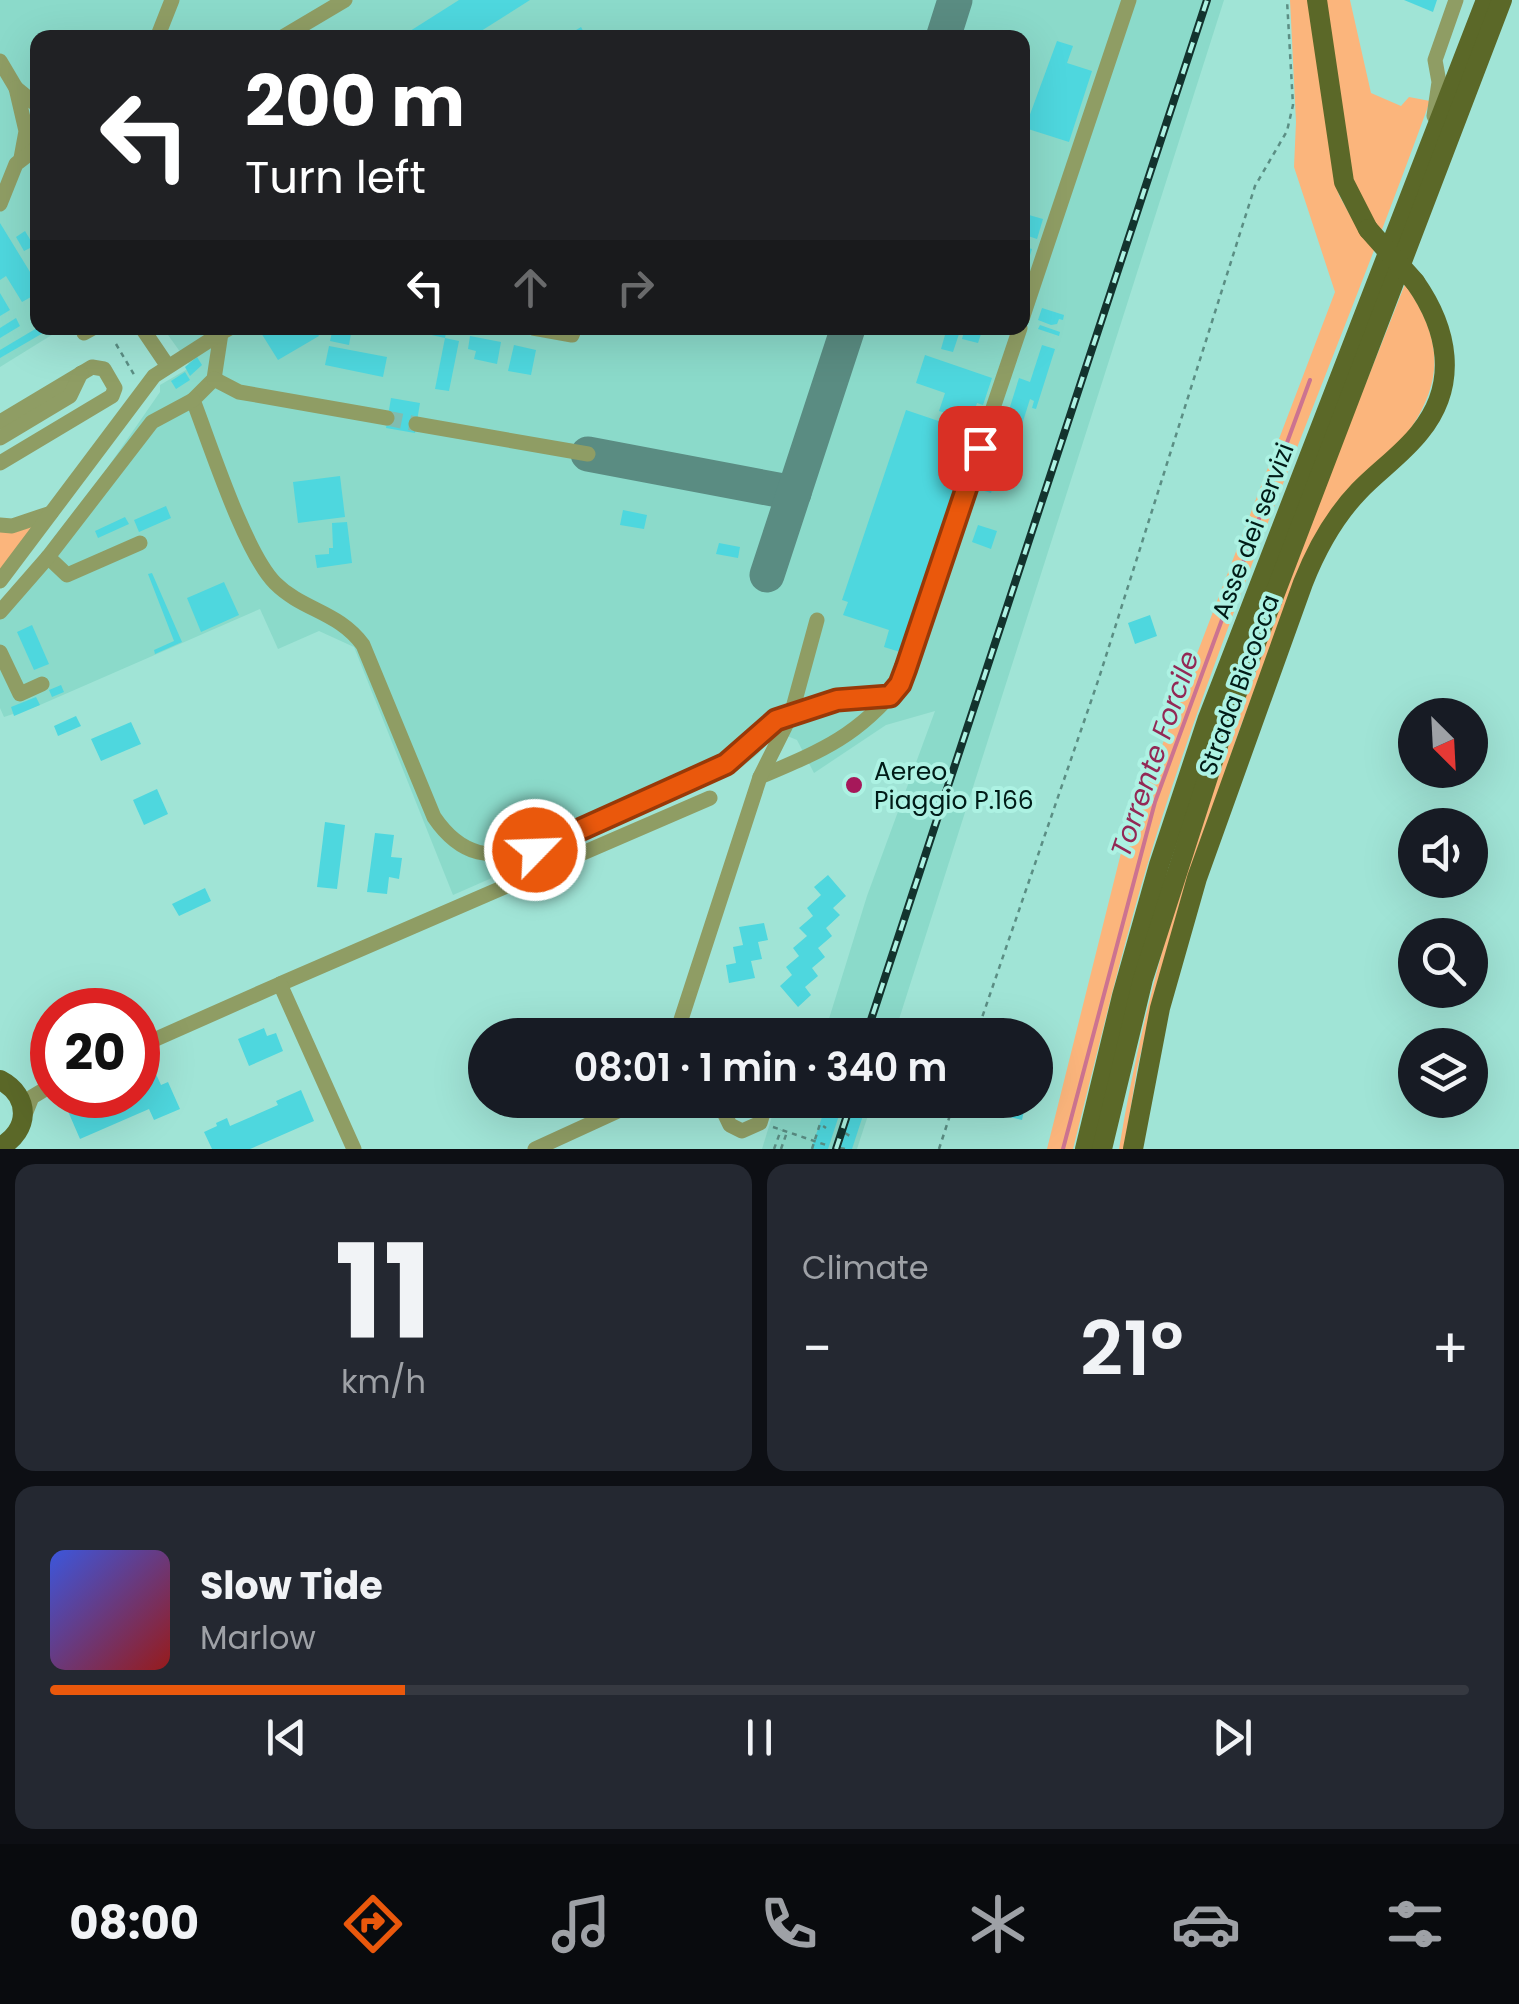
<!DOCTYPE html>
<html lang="en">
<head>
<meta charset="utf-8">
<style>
  :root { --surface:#171b24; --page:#242831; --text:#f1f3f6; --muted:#9ea1a6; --line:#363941; --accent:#ea580c }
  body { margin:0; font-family:Poppins,sans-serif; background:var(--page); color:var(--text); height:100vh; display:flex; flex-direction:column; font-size:38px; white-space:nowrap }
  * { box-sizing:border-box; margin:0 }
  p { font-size:32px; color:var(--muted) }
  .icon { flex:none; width:55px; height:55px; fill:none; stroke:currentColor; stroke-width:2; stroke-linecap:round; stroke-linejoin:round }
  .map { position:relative; height:1149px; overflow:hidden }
  .drawer { display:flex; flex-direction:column; gap:15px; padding:15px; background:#0d0f14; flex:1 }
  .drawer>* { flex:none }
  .top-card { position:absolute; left:30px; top:30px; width:1000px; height:305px; border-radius:20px; box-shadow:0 10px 40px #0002; background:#202124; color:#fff; overflow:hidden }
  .needle { width:65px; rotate:156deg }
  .buttons { position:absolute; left:1398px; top:698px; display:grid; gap:20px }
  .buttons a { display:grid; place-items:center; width:90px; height:90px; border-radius:50%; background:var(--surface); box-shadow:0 10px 40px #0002; font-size:50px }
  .speed { position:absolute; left:30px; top:988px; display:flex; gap:20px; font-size:50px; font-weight:700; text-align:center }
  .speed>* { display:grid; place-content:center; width:130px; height:130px; border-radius:50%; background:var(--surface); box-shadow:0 10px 40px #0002; line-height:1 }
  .speed .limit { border:15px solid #d22; background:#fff; color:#111 }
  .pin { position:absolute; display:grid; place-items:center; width:85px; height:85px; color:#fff; margin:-42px; border-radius:20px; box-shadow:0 5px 15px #0006 }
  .me { position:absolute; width:110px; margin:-55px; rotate:66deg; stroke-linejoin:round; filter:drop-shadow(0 0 8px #0008) }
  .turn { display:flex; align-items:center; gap:35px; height:210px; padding:0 50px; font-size:45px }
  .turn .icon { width:130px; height:130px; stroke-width:2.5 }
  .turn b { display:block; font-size:70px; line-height:85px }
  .lanes { display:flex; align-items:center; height:95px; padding:0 50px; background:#0003; justify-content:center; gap:50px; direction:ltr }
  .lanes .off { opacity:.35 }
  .big { font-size:75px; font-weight:600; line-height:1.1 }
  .drawer .card { flex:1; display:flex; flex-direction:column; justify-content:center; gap:15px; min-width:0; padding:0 35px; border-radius:20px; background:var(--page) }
  .drawer .dial { align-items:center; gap:0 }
  .dial b { font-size:130px; line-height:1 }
  .song { display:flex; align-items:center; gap:30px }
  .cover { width:120px; height:120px; border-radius:15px; background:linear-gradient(135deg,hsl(230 70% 55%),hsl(0 70% 35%)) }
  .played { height:10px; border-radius:5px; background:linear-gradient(90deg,var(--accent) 25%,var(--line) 25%) }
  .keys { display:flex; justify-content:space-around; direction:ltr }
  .heat { display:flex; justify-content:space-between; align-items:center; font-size:55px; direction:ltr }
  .drawer .tiles { flex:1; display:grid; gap:15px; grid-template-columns:1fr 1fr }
  .card:last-child { grid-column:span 2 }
  .trip { position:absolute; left:468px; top:1018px; width:585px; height:100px; border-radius:50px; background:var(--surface); box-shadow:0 10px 40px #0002; font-weight:600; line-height:100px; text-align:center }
  .menu { display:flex; height:160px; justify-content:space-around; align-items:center; background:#090b0e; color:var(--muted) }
  .menu .icon { width:70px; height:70px }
  .menu .selected { color:var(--accent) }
  .menu b { font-size:45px; color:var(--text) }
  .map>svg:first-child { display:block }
  .built { fill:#8bdaca }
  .green { fill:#fbb57c }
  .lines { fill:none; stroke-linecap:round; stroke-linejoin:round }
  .stream { stroke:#cc7390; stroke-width:4 }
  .taxiway { stroke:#5a8c82; stroke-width:35 }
  .building { fill:#4ed7de }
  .minor-tunnel { stroke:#80bcb0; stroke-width:15; stroke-dasharray:15 8; stroke-linecap:butt }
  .path { stroke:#5b8e84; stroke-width:2.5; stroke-dasharray:5 5; stroke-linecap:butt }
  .minor { stroke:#8f9d64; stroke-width:15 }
  .major { stroke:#5b6828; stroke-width:20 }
  .rail-casing { stroke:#13332e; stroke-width:8 }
  .rail { stroke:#adf2e3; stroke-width:4; stroke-dasharray:11; stroke-linecap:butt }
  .major-bridge { stroke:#5b6828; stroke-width:20 }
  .route-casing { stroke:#983908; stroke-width:25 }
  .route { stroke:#ea580c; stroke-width:18 }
  .poi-dot { fill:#a6185a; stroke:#adf2e3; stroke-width:4 }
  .labels { text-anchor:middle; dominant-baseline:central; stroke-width:8; stroke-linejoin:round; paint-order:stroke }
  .street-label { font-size:25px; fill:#001b17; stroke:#adf2e3 }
  .poi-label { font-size:25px; fill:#001b17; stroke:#adf2e3; text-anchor:start }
  .water-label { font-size:28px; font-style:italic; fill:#932855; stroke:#adf2e3 }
</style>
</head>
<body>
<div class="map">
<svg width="1519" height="1149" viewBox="0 0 1519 1149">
  <rect width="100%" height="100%" fill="#a0e4d6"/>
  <!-- built -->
  <g class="built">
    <path d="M0,0H1224L894,1035H824L867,896L935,711L886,725L814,773L797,740L775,731L758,754L737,771L453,895L354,647L319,631L278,649L260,609L40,705L4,717L0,708V607L108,467L160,392V385L191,367L163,328H1022V38H38V328H63L0,367Z"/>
    <path d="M777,1100H873L857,1149H762Z"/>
  </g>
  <!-- green -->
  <g class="green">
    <path d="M1290,0H1308L1339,195L1361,235L1324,0H1350L1371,93L1401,106L1409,97L1430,101C1345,336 1244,567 1166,805C1129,918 1102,1034 1073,1149H1047L1121,853L1335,292L1294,167L1296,122Z"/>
    <path d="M1405,284C1440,335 1446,375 1411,428L1295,582L1239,731L1190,877L1153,1002L1137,1069L1124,1149H1119C1168,849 1295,566 1405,284Z"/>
    <path d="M38,524L0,571V532Z"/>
  </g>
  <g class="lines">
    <!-- stream -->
    <path class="stream" d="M1063,1149L1155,802L1310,380"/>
    <!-- taxiway -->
    <g class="taxiway">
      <path d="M943,38L955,0"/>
      <path d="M588,454L794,493"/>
      <path d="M767,575L848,328"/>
    </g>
  </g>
  <!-- building -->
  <g class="building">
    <path d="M459,0H530L470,38H399Z"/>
    <path d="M1404,0H1437L1433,12Z"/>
    <path d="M581,27L587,38H563Z"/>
    <path d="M1057,41L1073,46L1067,63L1092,71L1069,142L1025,128Z"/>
    <path d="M1022,213L1043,219L1037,239L1022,234Z"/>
    <path d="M0,223L38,285V293L22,302L6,276L0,280Z"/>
    <path d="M25,231L34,246L24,251L16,237Z"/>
    <path d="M1022,246L1032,249L1026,268L1022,267Z"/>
    <path d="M0,293L10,310L0,316Z"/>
    <path d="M1042,308L1064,315L1063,320L1059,319L1057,324L1051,325L1038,320Z"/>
    <path d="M16,318L20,326L0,338V328Z"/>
    <path d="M1040,325L1060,332L1059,336L1038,329Z"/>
    <path d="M37,328L43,333L0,358V350Z"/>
    <path d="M258,328H314L319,336L278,360Z"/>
    <path d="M333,328H352L349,345L330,341Z"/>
    <path d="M400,328H447L445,338Z"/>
    <path d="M947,328H961L953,352L941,349Z"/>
    <path d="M965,328H983L978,343L962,339Z"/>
    <path d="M470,336L501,342L497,364L474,359L476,351L468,349Z"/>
    <path d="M445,338L459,341L449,391L435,389Z"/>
    <path d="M514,345L536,350L531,375L508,371Z"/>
    <path d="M1042,345L1055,349L1036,409L1032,408L1034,401L1030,399L1020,431L1004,426L1019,378L1030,382Z"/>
    <path d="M329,346L387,357L383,377L325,365Z"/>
    <path d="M925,355L992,378L983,405L977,403L971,421L939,411L945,393L916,383Z"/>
    <path d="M197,357L202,365L190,376L185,367Z"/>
    <path d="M185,372L190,380L176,389L171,381Z"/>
    <path d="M391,398L420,403L415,433L386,428Z"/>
    <path d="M906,410L974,433L900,652L884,647L889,630L843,615L848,602L842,600Z"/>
    <path d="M993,432L1009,437L991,493L974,488Z"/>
    <path d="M340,476L345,517L298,523L293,482Z"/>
    <path d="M166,506L171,518L139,532L134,520Z"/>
    <path d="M623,510L647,515L644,529L620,525Z"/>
    <path d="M125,517L129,524L98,538L95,531Z"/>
    <path d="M347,522L352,563L317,568L315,555L329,554V548H333L332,523Z"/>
    <path d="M978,525L997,531L991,549L972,542Z"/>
    <path d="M719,543L740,547L738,558L716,554Z"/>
    <path d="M152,573L182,642L155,654L154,650L174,641L148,574Z"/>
    <path d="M224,582L239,615L201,632L187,598Z"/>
    <path d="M1150,615L1157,636L1135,644L1128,623Z"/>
    <path d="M32,625L49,664L34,670L17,632Z"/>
    <path d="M61,685L64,692L52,697L49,690Z"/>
    <path d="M36,697L40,705L14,716L11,707Z"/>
    <path d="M76,716L81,726L58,736L54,726Z"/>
    <path d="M131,722L141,744L101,761L91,739Z"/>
    <path d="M157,789L168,814L144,825L133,800Z"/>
    <path d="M325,822L345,825L337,889L317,887Z"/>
    <path d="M375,833L394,835L391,857L402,858L399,879L389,877L387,894L367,892Z"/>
    <path d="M828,875L846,896L833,908L840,915L826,928L832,936L818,948L825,957L812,968L818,976L805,987L811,995L798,1007L780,986L792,975L786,967L799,956L793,948L807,936L799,928L813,916L807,908L821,895L814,887Z"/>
    <path d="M205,888L211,901L179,916L172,904Z"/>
    <path d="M764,923L768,940L758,942L762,959L751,961L755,978L729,983L726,965L736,963L733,947L743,945L739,927Z"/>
    <path d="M264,1028L267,1036L276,1033L283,1051L249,1066L238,1039Z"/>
    <path d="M146,1074L148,1077L156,1074L161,1085L168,1082L180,1109L154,1120L149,1109L80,1139L67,1109L98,1095H138V1077Z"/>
    <path d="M301,1090L314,1121L250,1149H212L204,1132L217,1126L216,1123L227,1118L230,1126L278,1105L276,1101Z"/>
    <path d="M828,1100H844L828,1149H811Z"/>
    <path d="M856,1100H868L852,1149H840Z"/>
    <path d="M1013,1103L1025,1106L1022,1120L1010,1117Z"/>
  </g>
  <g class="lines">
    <!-- minor-tunnel -->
    <path class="minor-tunnel" d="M387,418L416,424"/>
    <!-- path -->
    <g class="path">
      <path d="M116,344L136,378"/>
      <path d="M976,1035L1099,678L1255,186L1287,131L1293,105L1287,0"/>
      <path d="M773,1127L829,1146"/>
      <path d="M845,1133L850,1136"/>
      <path d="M840,1148L845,1149"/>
      <path d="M774,1149L781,1130"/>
      <path d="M781,1149L787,1132"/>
      <path d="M812,1149L820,1124L826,1128"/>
      <path d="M939,1149L955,1100"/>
    </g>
    <!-- minor -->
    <g class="minor">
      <path d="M157,38L172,0"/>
      <path d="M281,38L345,0"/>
      <path d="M0,61L16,88"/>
      <path d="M1434,116L1439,82L1435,60L1456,0"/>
      <path d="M21,158L26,131L16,88L38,106"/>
      <path d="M0,204L16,164L38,147"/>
      <path d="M1022,319L1129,0"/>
      <path d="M142,328L167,365"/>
      <path d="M230,328L221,333L214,379L193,400C210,444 245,553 275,583C303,611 338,611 363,645L434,817C461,857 491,860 535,849L727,764L776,720L837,701L890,696"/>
      <path d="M533,328L572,335L575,328"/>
      <path d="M84,333L93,328"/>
      <path d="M214,379L239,392L387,418"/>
      <path d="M0,422L92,367L104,369L115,388L112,396L0,463"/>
      <path d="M416,424L588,454"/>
      <path d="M0,438L70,396L81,373"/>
      <path d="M0,525L12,526L51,513"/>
      <path d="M48,557L67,575L140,543"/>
      <path d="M0,581L154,376L221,333"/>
      <path d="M0,612L48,557L152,422L193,400"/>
      <path d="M0,652L20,694L42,684"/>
      <path d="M760,777C821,751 857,737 900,684L1020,328"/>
      <path d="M280,984L710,798"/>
      <path d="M676,1035L760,777L791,715L817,620"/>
      <path d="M138,1047L280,984L354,1149"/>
      <path d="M718,1100L730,1125L742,1131L760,1123L767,1100"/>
      <path d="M24,1117L32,1097L52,1085"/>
      <path d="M535,1149L642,1100"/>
    </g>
    <!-- major -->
    <g class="major">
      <path d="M1317,0L1344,182L1368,229"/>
      <path d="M0,1080C31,1096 30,1131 0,1147"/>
      <path d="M1085,1149L1122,996L1159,865L1208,718L1486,0"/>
      <path d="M1102,1149L1143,979L1225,724L1502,0"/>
      <path d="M1133,1149L1160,1008L1197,878L1303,583C1316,550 1334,517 1359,491C1378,471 1403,454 1420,432C1459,384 1448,329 1415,282"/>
    </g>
    <defs>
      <g id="rail">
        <path d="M866,1035L1207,0"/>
        <path d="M836,1149L852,1100"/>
      </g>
    </defs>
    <!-- rail casing -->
    <use href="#rail" class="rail-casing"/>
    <!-- rail -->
    <use href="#rail" class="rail"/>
    <!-- major-bridge -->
    <path class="major-bridge" d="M1368,229L1415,282"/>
  </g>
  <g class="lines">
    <defs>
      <path id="route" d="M535,850L726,764L776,720L837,700L890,696L900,684L906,668L980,448"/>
    </defs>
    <!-- route casing -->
    <use href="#route" class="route-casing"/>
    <!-- route -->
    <use href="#route" class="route"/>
  </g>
  <!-- markers -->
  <circle class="poi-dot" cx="854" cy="785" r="10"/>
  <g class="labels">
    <!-- street labels -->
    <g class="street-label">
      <text transform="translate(1253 531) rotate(-69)">Asse dei servizi</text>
      <text transform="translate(1239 685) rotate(-70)">Strada Bicocca</text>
    </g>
    <!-- poi labels -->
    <g class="poi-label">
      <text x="874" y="771">Aereo<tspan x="874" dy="29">Piaggio P.166</tspan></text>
    </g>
    <!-- water labels -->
    <g class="water-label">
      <text transform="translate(1155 754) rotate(-71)">Torrente Forcile</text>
    </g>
  </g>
</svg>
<div class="buttons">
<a><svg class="needle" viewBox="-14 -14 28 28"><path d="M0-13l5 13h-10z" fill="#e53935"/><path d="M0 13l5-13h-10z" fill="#9ea1a6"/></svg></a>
<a><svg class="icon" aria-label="sound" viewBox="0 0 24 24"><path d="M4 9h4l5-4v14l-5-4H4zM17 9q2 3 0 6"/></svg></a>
<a><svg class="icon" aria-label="search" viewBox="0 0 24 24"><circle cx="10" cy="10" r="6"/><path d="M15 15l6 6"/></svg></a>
<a><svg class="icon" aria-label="layers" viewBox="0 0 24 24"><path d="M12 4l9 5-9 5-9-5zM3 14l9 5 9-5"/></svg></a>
</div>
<div class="speed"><div class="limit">20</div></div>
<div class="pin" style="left:980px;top:448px;background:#d93025"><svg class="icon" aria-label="arrive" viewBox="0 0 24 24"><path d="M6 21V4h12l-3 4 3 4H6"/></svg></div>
<svg class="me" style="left:535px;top:850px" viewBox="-20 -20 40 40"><circle r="17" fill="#ea580c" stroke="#fff" stroke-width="3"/><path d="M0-11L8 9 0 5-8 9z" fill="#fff"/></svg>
<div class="trip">08:01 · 1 min · 340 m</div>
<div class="top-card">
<div class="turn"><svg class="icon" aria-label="left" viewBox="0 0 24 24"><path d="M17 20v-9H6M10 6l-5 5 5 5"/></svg><div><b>200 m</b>Turn left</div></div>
<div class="lanes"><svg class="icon" aria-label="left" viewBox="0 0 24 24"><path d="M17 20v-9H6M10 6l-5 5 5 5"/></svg><svg class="icon off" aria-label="ahead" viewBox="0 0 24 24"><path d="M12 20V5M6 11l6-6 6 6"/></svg><svg class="icon off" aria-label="right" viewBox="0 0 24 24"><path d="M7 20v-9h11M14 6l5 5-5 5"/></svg></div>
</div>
</div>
<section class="drawer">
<div class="tiles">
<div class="card dial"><b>11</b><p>km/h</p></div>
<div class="card"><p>Climate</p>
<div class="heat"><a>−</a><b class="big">21°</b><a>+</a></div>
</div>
<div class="card">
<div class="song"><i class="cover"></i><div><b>Slow Tide</b><p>Marlow</p></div></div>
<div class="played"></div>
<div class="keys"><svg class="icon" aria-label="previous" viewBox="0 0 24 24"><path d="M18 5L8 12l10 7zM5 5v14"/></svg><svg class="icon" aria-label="pause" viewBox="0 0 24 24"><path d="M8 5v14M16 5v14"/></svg><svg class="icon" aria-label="next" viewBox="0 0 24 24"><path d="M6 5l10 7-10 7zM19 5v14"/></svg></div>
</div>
</div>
</section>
<nav class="menu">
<b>08:00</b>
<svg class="icon selected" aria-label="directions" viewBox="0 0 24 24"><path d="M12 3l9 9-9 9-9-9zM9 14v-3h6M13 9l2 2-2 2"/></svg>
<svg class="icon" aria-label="music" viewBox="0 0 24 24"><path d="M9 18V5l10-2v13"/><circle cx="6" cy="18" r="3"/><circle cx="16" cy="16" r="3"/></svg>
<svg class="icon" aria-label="phone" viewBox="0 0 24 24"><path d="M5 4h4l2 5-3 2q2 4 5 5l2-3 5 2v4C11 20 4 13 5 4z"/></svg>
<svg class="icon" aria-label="climate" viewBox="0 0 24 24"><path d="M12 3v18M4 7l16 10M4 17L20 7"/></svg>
<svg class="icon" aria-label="car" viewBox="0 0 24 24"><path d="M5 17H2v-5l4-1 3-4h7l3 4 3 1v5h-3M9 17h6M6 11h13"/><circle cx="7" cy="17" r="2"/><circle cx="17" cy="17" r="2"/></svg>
<svg class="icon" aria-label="filters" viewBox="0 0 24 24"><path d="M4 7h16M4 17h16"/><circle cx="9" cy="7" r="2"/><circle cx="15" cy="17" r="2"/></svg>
</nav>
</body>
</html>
